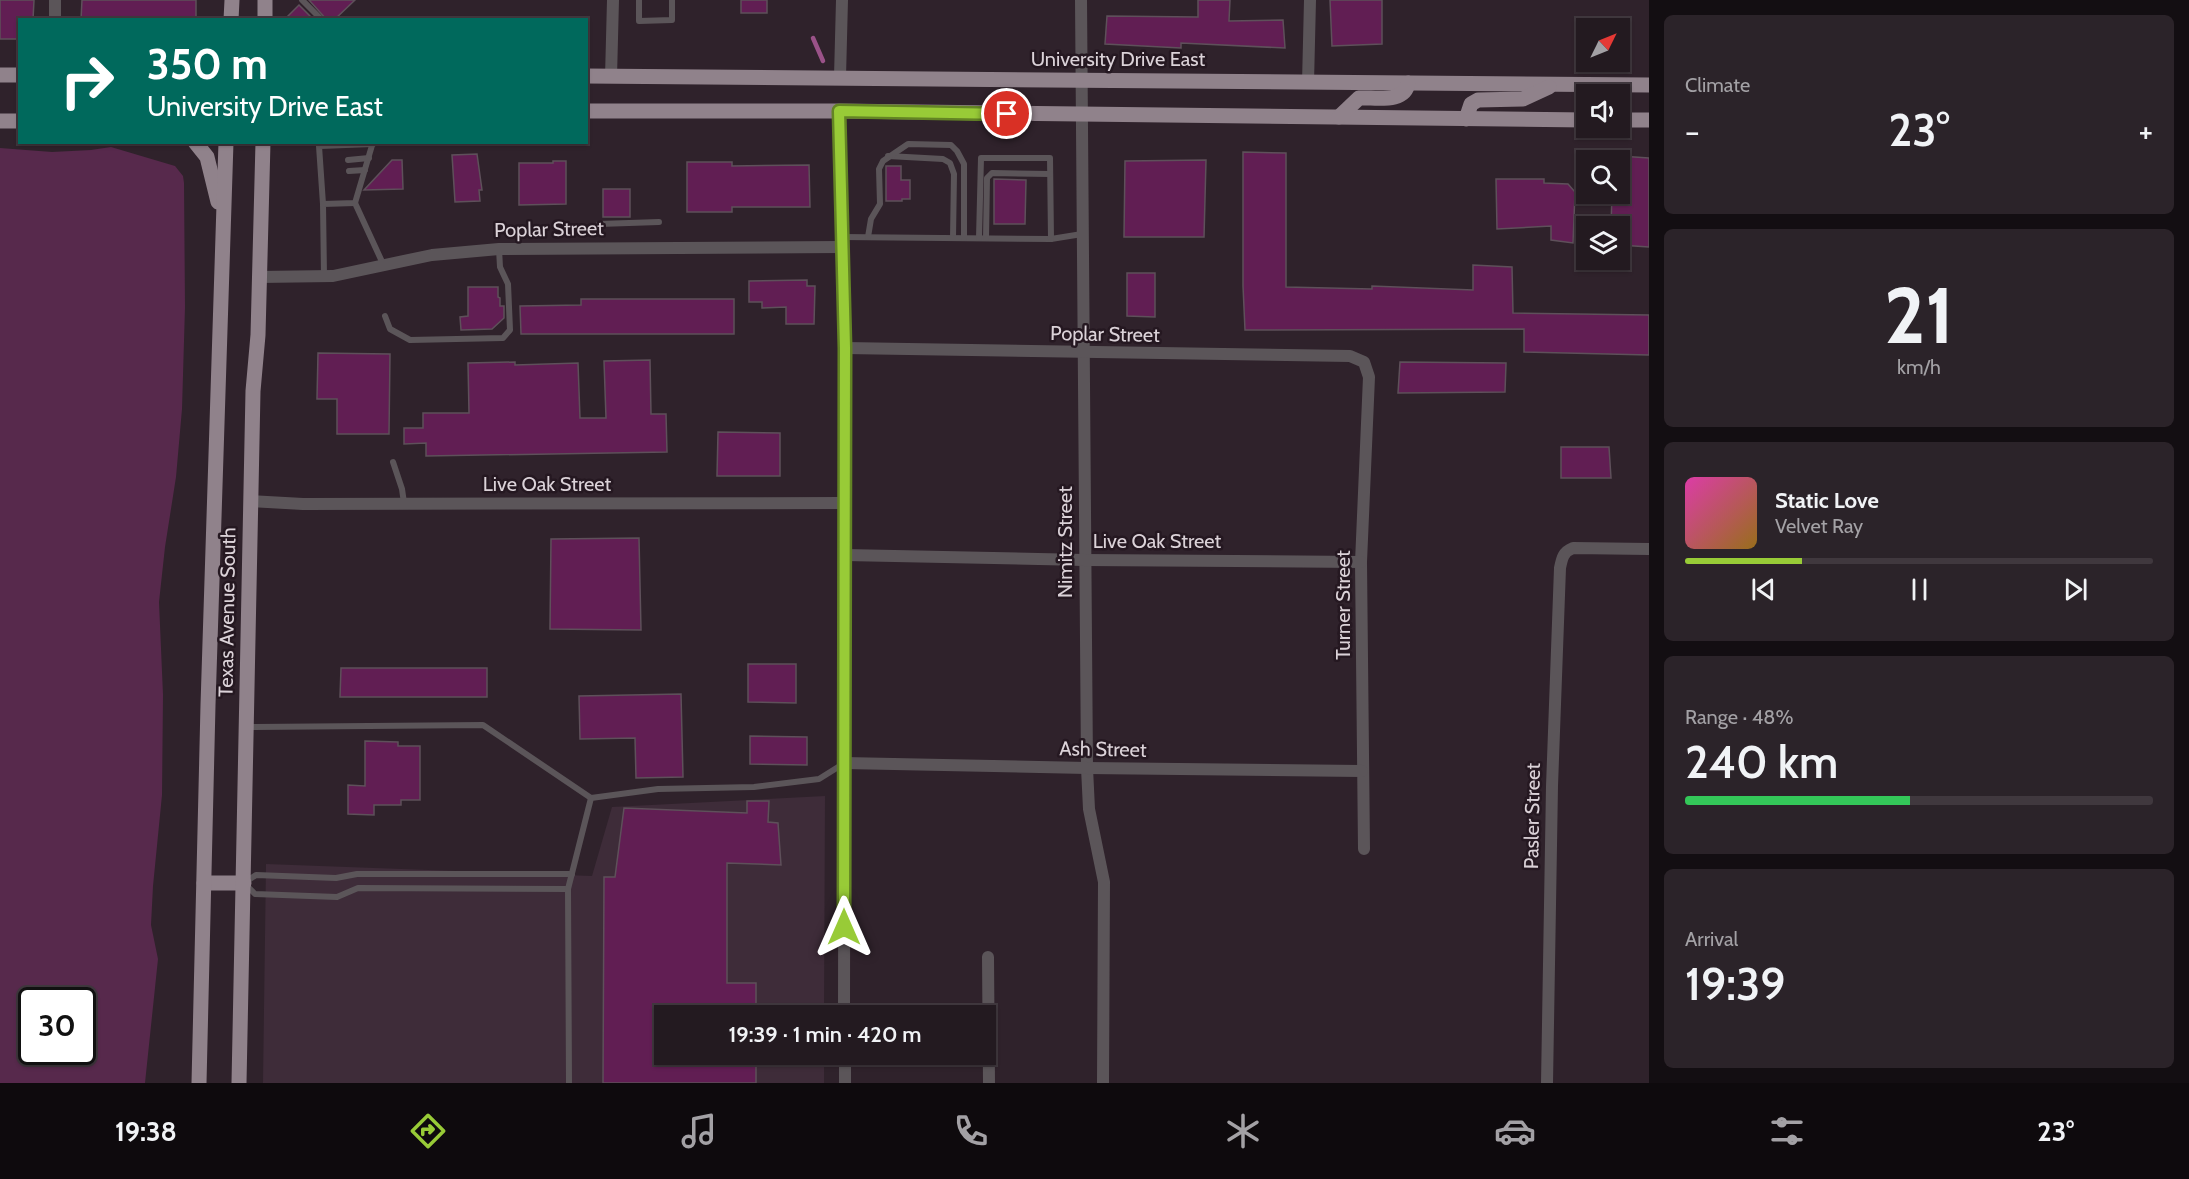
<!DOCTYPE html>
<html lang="en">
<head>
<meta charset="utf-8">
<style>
  :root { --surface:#231a20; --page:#2b2329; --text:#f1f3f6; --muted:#a3a1a5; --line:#40383e; --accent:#98cb37 }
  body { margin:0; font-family:Cabin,sans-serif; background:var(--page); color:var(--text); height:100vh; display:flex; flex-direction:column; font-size:22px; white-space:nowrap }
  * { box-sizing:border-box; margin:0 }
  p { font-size:20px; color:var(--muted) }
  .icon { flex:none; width:33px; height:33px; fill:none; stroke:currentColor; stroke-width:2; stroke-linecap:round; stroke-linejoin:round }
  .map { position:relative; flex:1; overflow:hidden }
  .panel { display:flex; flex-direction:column; gap:15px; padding:15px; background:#130e12; width:540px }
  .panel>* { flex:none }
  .top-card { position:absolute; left:18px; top:18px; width:570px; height:126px; border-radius:0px; box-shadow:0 2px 4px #0004,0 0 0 2px var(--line); background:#00695c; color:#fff; overflow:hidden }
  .needle { width:39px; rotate:47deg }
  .fabs { position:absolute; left:1576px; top:18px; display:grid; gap:12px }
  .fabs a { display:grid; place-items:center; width:54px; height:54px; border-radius:0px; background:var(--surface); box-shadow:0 2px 4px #0004,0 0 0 2px var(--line); font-size:30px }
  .speed { position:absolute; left:18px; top:987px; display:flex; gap:12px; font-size:30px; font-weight:700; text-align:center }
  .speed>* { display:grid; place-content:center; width:78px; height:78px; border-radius:50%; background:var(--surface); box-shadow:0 2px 4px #0004,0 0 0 2px var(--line); line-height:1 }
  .speed .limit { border:3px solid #111; border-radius:9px; background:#fff; color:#111 }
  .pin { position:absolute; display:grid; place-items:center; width:51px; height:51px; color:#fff; margin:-26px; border:3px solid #fff; border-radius:50%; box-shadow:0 2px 6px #0007 }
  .me { position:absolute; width:66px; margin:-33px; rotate:0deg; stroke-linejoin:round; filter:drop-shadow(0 0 4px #0008) }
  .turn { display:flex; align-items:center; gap:21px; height:126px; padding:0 30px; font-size:27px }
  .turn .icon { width:78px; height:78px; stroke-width:2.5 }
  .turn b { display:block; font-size:42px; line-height:51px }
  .big { font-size:45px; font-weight:600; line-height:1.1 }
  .panel .card { flex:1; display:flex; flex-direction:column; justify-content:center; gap:9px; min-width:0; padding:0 21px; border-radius:9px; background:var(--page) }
  .panel .dial { align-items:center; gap:0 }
  .dial b { font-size:78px; line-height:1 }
  .song { display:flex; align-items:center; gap:18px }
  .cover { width:72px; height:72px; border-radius:9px; background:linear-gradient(135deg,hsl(320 70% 55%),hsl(40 70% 35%)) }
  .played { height:6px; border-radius:3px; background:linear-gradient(90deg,var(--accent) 25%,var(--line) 25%) }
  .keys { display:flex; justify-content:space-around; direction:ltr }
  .heat { display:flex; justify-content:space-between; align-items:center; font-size:33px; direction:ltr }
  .charge { height:9px; border-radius:4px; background:linear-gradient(90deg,#34c759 48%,var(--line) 0) }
  .trip { position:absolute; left:654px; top:1005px; width:342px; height:60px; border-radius:0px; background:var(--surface); box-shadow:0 2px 4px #0004,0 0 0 2px var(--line); font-weight:600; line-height:60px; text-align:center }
  .menu { display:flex; height:96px; justify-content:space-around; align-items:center; background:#0e0a0d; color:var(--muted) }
  .menu .icon { width:42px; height:42px }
  .menu .on { color:var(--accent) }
  .menu b { font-size:27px; color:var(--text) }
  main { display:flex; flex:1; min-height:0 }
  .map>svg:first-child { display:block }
  .built { fill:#3e2c39 }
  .green { fill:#57294c; fill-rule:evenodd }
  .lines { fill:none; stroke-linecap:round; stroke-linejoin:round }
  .stream { stroke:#9a5288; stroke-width:4.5 }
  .building { fill:#611e53; stroke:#5e505a; stroke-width:1.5 }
  .service { stroke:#5b5559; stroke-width:6 }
  .minor { stroke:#5b5559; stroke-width:12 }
  .primary { stroke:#90828b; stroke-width:15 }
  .route-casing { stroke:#638424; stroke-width:15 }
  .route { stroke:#98cb37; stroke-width:10 }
  .labels { text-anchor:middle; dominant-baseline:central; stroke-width:5; stroke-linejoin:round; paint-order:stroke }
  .street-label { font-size:20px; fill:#dbd2d8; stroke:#251821 }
</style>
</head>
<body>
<main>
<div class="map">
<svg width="1649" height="1083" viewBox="0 0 1649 1083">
  <rect width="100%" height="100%" fill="#2f222b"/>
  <!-- built -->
  <path class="built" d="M825,796L824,1015L664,1016V1054L824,1055V1083H263L266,864L592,876L612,807Z"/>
  <!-- green -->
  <path class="green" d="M111,147L175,166L183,176L184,183L185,307L182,409L176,477L165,547L159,602L163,695L162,795L153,886L151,925L158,959L145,1083H0V148L52,152L91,150ZM32,1000H82V1052H32Z"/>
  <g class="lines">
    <!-- stream -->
    <path class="stream" d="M813,38L823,61"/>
  </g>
  <!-- building -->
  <g class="building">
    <path d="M0,0H34L33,20H20V39H0Z"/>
    <path d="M82,0H196V20H81Z"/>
    <path d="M309,0H355L334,20H327Z"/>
    <rect x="741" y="0" width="26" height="13"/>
    <path d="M1198,0H1230L1229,21L1283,20L1285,48L1181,43V48L1105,44L1107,16L1198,17Z"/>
    <path d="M1330,0H1382V44L1332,46Z"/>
    <path d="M299,5L314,20H284Z"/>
    <path d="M1243,152L1286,153V287L1372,289V286L1473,290V265L1512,267L1513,313L1649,315V355L1524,352V329L1245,330L1243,286Z"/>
    <path d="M477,154L482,190H479L480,201L455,202L452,155Z"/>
    <path d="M1620,156L1649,158V247L1620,245V226H1611L1612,194H1620Z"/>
    <path d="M392,160H402L403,189L364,190Z"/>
    <path d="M1206,160L1204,237H1124L1125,161Z"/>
    <path d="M553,161H566V204L519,205V163H553Z"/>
    <path d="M687,162H732V166L809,165L810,207H732V212H687Z"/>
    <path d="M886,166H901V180H910V199H902V201H886Z"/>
    <path d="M994,179L1026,180L1025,224H994Z"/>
    <path d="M1496,179H1544V183L1568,184L1575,192L1573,243L1551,240V226L1497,229Z"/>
    <rect x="603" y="189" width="27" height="28"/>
    <path d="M1127,273H1155V317L1127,316Z"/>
    <path d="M807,280V286H815L814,324H786V307L762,308V302H749V281Z"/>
    <path d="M468,287H498V297L500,298V306H504V318L492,329L461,330L460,317L468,316Z"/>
    <path d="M581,299H734V334H521L520,306L581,305Z"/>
    <path d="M318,353L390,354L389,434H337V399H317Z"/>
    <path d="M650,360L651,414H666L667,452L426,456V443L404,444V428H423V413H469L468,363L515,362V365L578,363L580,418H606L604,361Z"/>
    <path d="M1400,362L1506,363L1505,392L1398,393Z"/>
    <path d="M718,432L780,433V476H717Z"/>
    <path d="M1561,447H1609L1611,478H1561Z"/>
    <path d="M639,538L641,630L550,629L551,539Z"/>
    <path d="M748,664H796V703L748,702Z"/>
    <path d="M341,668H487V697H340Z"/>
    <path d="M681,694L683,777L636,778L635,738L580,739L579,696Z"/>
    <path d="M750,736L807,737V765L750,764Z"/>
    <path d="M365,741L398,742V746H420V800H401V805H374V815L348,814V785L365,786Z"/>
    <path d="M747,801H769L768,822L778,823L781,865L727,863V983H756V1016H664V1054H756V1083H603L604,877H615L624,808L747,813Z"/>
  </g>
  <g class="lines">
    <!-- service -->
    <g class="service">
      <path d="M302,0L322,20"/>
      <path d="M639,0V21L672,20V0"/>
      <path d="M888,156L943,159L950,163L954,174L953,238"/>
      <path d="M348,160L369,158"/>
      <path d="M349,171L365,170"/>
      <path d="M355,203L384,266"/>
      <path d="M323,204L319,146L373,144"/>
      <path d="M599,224L659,222"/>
      <path d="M842,237L1051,239L1082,234"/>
      <path d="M868,237L871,219L880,204L879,169L883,161L908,144L951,145L957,151L964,164V238"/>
      <path d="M979,238L981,158H1050L1051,239"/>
      <path d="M986,238L987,178L992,173L1050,174"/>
      <path d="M324,276L323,204L355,203L373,142"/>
      <path d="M385,316L390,329L410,340L503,338L510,330L508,284L500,267L499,249"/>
      <path d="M393,462L402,489L404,503"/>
      <path d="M248,727L483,725L591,798"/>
      <path d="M568,889L358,888L337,897L255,894L244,883L256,875L336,878L357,874H572"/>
      <path d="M569,1083L568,889L591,798L658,789L754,787L819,779L843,764"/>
    </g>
    <!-- minor -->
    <g class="minor">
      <path d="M1081,0L1087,768L1089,809L1104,882L1103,1083"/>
      <path d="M55,20V0"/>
      <path d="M611,77L613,0"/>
      <path d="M840,77L842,0"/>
      <path d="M1308,83L1310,0"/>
      <path d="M839,111L845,348L844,1016"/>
      <path d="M259,277L333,276L432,255L499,249L841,247"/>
      <path d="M845,348L1350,356L1364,362L1369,377L1361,562L1364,849"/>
      <path d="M251,501L303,504L844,503"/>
      <path d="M845,555L1084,560L1361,562"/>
      <path d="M844,763L1087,768L1362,771"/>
      <path d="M988,957L989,1083"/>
      <path d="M845,1054V1083"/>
      <path d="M1547,1083L1552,786L1560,568C1562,558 1563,552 1573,548L1649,549"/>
    </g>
    <!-- primary -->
    <g class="primary">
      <path d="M265,0V20"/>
      <path d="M231,20L232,0"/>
      <path d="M0,75H20"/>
      <path d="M586,76L1649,85"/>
      <path d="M586,111H839L1587,120"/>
      <path d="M1339,117L1359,98C1375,97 1405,104 1408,83"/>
      <path d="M1466,119L1471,104L1478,100L1523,99L1549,87"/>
      <path d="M1620,120H1649"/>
      <path d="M0,121H20"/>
      <path d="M195,142L207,157L218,202"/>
      <path d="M204,883H244"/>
      <path d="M199,1083L208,705L226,142"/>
      <path d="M239,1083L253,391L258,335L263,142"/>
    </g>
  </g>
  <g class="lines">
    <defs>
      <path id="route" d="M844,927L845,348L839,111L1007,114"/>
    </defs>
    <!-- route casing -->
    <use href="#route" class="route-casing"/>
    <!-- route -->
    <use href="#route" class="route"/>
  </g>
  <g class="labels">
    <!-- street labels -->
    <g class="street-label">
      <text x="1118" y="59">University Drive East</text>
      <text transform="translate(549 229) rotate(-1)">Poplar Street</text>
      <text transform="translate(1105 334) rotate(1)">Poplar Street</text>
      <text x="547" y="484">Live Oak Street</text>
      <text x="1157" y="541">Live Oak Street</text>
      <text transform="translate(1065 542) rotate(-90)">Nimitz Street</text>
      <text transform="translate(1343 605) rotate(-90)">Turner Street</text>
      <text transform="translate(227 612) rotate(-89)">Texas Avenue South</text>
      <text transform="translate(1103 749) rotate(1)">Ash Street</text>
      <text transform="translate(1532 816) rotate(-89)">Pasler Street</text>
    </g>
  </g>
</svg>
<div class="fabs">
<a><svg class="needle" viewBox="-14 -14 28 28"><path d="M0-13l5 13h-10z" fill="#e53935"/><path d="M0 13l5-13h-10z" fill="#a3a1a5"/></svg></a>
<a><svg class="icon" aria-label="sound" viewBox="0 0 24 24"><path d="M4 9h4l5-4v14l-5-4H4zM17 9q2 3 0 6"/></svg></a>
<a><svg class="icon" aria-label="search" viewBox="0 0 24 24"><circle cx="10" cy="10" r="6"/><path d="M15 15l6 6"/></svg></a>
<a><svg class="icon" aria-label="layers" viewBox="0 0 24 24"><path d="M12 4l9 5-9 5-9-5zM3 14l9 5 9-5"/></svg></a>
</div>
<div class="speed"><div class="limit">30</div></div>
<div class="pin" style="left:1007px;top:114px;background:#d93025"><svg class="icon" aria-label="arrive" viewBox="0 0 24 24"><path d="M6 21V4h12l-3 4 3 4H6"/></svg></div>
<svg class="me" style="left:844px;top:927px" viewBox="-20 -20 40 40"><path d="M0-17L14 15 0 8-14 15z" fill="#98cb37" stroke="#fff" stroke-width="4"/></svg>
<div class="trip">19:39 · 1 min · 420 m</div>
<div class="top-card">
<div class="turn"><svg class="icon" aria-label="right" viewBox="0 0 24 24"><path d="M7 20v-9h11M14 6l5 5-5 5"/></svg><div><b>350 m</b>University Drive East</div></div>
</div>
</div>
<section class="panel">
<div class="card"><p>Climate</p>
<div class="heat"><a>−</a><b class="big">23°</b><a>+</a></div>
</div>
<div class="card dial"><b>21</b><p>km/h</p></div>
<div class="card">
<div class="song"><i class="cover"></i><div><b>Static Love</b><p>Velvet Ray</p></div></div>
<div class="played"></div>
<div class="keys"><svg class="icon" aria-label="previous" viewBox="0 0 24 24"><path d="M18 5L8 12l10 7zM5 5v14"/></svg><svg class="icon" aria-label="pause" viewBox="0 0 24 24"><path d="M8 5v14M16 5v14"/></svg><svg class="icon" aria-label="next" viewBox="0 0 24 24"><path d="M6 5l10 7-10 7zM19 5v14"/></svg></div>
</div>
<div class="card"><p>Range · 48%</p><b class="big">240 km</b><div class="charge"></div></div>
<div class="card"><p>Arrival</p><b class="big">19:39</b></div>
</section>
</main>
<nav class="menu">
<b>19:38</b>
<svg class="icon on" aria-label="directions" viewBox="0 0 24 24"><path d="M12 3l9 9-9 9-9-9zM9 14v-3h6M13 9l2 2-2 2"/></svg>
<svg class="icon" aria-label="music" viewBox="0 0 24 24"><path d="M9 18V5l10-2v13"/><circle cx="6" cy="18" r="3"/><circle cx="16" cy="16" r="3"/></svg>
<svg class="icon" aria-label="phone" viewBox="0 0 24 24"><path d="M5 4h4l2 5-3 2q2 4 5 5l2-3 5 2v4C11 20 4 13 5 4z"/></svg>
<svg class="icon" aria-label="climate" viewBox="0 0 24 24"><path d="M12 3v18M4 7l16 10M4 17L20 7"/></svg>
<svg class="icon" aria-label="car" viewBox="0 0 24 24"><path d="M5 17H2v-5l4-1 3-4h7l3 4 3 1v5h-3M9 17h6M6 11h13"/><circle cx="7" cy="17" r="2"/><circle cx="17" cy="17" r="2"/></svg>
<svg class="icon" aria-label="filters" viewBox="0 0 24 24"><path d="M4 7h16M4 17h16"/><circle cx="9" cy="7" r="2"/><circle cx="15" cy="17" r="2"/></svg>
<b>23°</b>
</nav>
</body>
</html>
